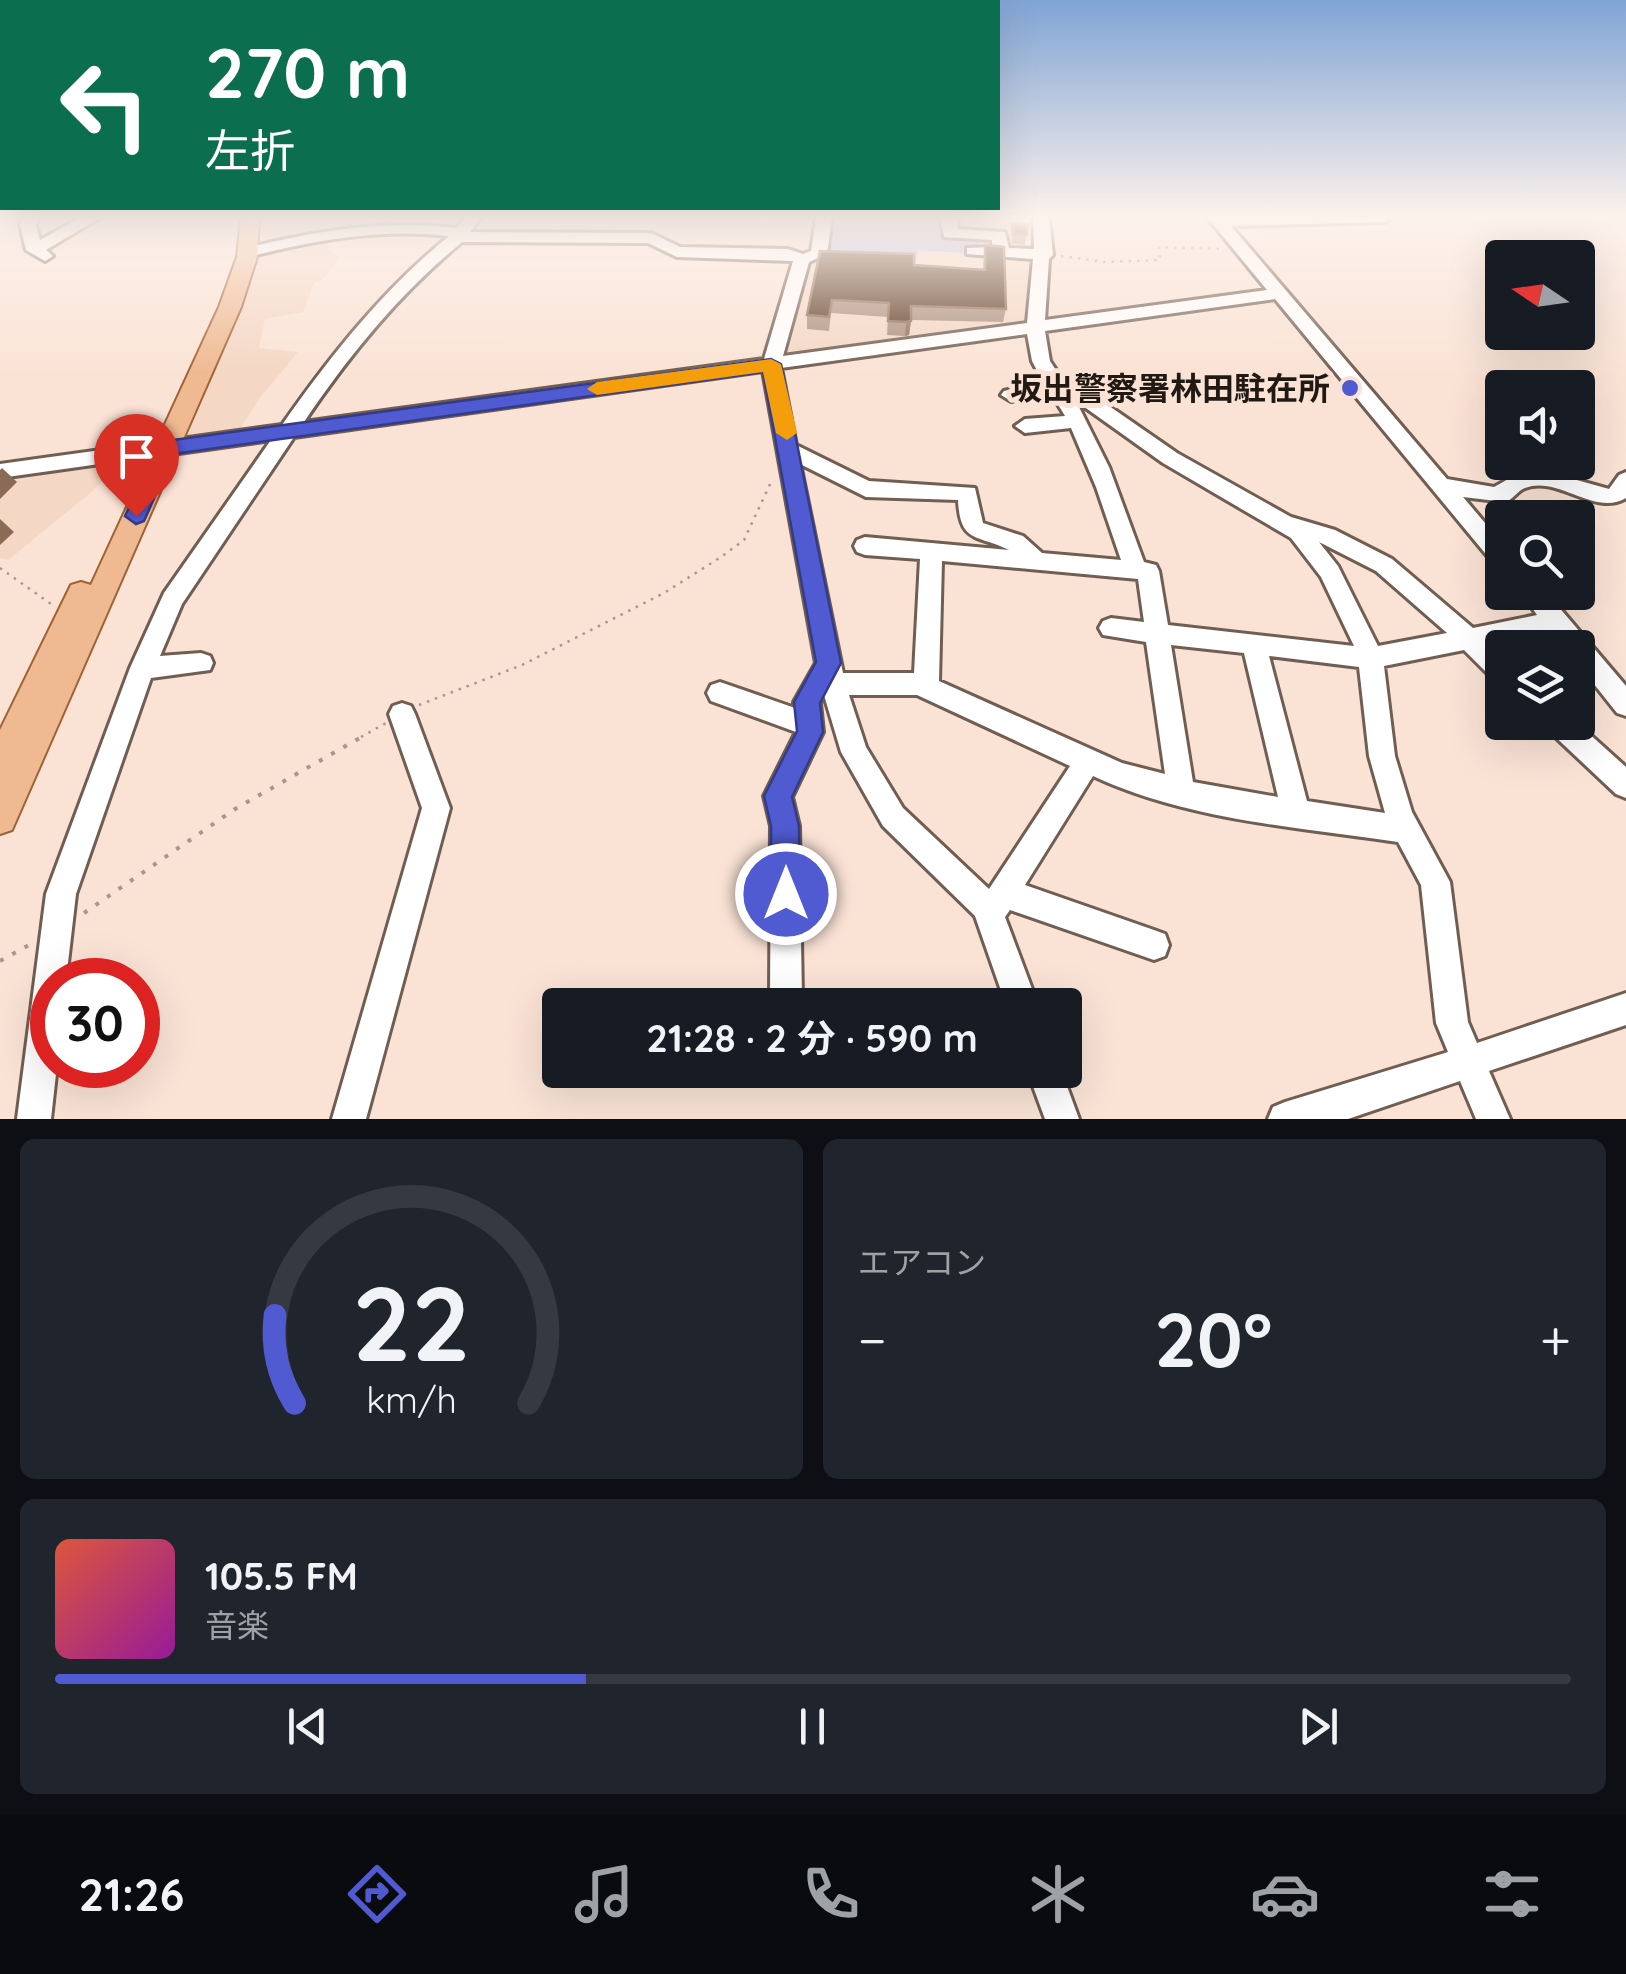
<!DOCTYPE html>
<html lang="ja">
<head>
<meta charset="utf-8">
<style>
  :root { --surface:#171b24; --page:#20242c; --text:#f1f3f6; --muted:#9ea1a6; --line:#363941; --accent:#505bd1 }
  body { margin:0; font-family:Quicksand,"Noto Sans JP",sans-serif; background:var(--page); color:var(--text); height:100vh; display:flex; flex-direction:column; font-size:38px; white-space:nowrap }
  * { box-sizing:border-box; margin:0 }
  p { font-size:32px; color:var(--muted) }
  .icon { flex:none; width:55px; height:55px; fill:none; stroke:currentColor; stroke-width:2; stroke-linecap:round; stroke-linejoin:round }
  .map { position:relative; height:1119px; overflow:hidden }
  .sheet { display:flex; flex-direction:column; gap:20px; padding:20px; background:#0d0f14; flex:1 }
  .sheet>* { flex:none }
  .top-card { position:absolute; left:0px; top:0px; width:1000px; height:210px; box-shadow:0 10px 40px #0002; background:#0b6e4f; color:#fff; overflow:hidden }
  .needle { width:65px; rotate:283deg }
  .fabs { position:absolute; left:1485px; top:240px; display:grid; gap:20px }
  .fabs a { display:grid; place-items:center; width:110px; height:110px; border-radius:10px; background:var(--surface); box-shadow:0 10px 40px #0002; font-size:50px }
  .speed { position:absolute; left:30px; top:958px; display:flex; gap:20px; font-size:50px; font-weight:700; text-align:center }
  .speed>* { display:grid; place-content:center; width:130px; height:130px; border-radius:50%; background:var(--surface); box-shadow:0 10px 40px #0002; line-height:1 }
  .speed .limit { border:15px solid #d22; background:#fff; color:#111 }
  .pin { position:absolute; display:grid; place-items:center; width:85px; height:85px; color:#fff; margin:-102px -42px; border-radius:50% 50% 50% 0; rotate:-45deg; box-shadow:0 0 10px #0007 }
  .pin .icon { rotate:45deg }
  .me { position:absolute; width:110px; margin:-55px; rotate:0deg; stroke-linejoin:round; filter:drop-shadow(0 0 8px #0008) }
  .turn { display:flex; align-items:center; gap:35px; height:210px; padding:0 40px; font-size:45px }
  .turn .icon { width:130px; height:130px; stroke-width:2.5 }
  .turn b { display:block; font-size:70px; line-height:85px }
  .big { font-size:75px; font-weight:700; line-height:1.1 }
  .sheet .widget { flex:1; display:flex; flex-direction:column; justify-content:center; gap:15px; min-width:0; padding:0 35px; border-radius:15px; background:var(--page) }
  .sheet .dial { align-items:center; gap:0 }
  .dial svg { height:260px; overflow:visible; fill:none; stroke:var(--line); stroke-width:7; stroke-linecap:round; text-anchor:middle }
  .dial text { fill:var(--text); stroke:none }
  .song { display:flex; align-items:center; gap:30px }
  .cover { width:120px; height:120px; border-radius:15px; background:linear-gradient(135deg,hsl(10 70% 55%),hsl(300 70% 35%)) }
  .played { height:10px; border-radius:5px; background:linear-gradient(90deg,var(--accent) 35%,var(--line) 35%) }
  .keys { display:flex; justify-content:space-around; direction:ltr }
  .heat { display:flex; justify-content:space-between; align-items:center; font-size:55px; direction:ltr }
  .sheet .tiles { flex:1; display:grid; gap:20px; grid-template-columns:1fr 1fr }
  .widget:last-child { grid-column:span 2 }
  .trip { position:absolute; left:542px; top:988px; width:540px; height:100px; border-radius:10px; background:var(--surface); box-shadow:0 10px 40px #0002; font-weight:700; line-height:100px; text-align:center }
  .dock { display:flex; height:160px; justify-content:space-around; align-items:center; background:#090b0e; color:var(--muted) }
  .dock .icon { width:70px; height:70px }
  .dock .on { color:var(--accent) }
  .dock b { font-size:45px; color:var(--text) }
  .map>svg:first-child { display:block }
  .built { fill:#f4d7c4 }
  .green { fill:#adb7e2 }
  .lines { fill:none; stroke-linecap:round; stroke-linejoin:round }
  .minor-casing { stroke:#715e52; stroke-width:6 }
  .major-casing { stroke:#a06236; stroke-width:4 }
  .path-far1 { stroke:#a9978d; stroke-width:2.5; stroke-dasharray:2.5 6; stroke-linecap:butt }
  .path { stroke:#a9978d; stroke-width:4; stroke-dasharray:4 10; stroke-linecap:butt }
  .minor { fill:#fff; fill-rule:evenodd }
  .major { fill:#efb991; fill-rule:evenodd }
  .wall { fill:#aa8d7a }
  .shaded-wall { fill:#8a6b55 }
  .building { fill:#5a371e; stroke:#8a6b55; stroke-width:2.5 }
  .route { fill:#505bd1; stroke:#343b88; stroke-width:2.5 }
  .slow { fill:#f59e0b }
  .poi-dot { fill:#505bd1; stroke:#fae3d5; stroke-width:4 }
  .labels { text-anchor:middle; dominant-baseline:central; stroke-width:10; stroke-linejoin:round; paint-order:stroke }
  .poi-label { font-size:32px; font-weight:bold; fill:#211914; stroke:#fae3d5; text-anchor:end }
</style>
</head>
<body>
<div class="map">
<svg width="1626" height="1119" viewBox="0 0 1626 1119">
  <rect width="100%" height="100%" fill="#fae3d5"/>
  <!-- built -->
  <g class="built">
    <path d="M262,217H413V223L326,231L329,250L340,258L322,280L314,283L303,312L265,319L259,348L298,352L259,399L237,433L186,439L242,306L262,237Z"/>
    <path d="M946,236L994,237L998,254L1036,257L1029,322L1019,327L779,359L808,260Z"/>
    <path d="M123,459L95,489L8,560L0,558V474Z"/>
  </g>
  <!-- green -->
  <path class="green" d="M828,217H944L946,236L979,237L981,254L918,250L916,261L822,256Z"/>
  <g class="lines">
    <defs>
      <g id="minor">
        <path d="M23,217H39L36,225L40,240L82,217H101L46,250L53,256L45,261L26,250L20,225Z"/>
        <path d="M465,217H481L470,232L651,233L680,247L788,249L803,254L811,251L816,217H832L827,254L809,262L783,356L1027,323L1033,259L967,254V248L992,247V240L944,237L941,217H957L958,229L1005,232L1009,248L1034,249L1033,217H1049L1053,255L1049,259L1045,320L1267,290L1207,217H1393L1385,222L1231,226L1447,479L1494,487L1519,473L1548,472L1609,489L1619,475L1626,472V498C1595,517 1558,475 1525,488C1517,491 1514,499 1505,502L1463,497L1502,543V567L1494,564L1275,299L1045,331L1050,361L1067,387L1086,390L1177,453L1291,517L1335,530L1392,559L1473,628L1537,615L1521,592H1546L1626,686V716L1617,713L1578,664V648H1564L1551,632L1490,644L1502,656V682L1493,679L1464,650L1384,666L1395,756L1412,812L1450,882L1468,1022L1477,1043L1626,993V1025L1489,1071L1510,1119H1476L1460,1081L1348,1119H1268L1273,1107L1285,1102L1448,1052L1436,1023L1421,885L1398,842C1297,827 1187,820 1093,776L1025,885L1154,930L1165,934L1169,945L1165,956L1154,960L1010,910L1005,917L1038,1005H1006L975,916L883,826L841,752L824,695L820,703L823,732L792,797L799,826L802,997L798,1005H774L770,997L771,826L764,796L796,732L711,701L707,693L711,685L720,682L795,708L794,702L816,663L763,371L294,437L182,604L160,656L201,653L210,656L213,663L210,670L151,678L76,894L66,980H52V1065H57L51,1119H17L46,894L130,668L164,593L271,440L0,478V464L282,425C331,355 382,291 449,236C380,228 315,240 248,257L242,255V249C314,231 383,219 457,228ZM462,242L648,243L677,257L793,261L764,359L304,422C350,354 399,294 462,242ZM1027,334L1032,361L1043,382L1004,391L1001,395L1011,401L1051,393L1065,416L1025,419L1015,426L1025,433L1071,428L1096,487L1121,560L1042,553L1023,536L983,523L975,488L869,481L796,445L781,368ZM1076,401L1163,463L1291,538L1321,577L1354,646L1168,625L1159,571L1156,565L1144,562L1109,467ZM800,464L866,497L958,500C960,544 977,534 1009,550L865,537L857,540L854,546L857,552L865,555L920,559L914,673H843ZM1319,542L1376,571L1447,633L1378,646L1338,566ZM942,561L1138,579L1144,622L1111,618L1103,621L1099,628L1103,635L1146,642L1165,774L1122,763L939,681ZM1171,645L1244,653L1278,797L1193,782ZM1269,656L1359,667L1369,756L1385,813L1307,801ZM849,695H917L1070,766L989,889L903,808L866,747Z"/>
        <path d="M402,703L411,706L415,714L450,808L366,1119H332L422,808L389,714L393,706Z"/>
        <path d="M1544,722H1576L1626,767V798L1616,794L1548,730Z"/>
        <path d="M1027,1070H1061L1079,1119H1045Z"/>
      </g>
      <path id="major" d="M241,217H259L257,257L241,307L12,830L0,834V730L71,585L81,582L91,585L219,307L237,257Z"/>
    </defs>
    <!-- minor casing -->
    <use href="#minor" class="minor-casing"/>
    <!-- major casing -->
    <use href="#major" class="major-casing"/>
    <!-- path-far1 -->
    <g class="path-far1">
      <path d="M1061,256L1104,262L1160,260L1159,247L1222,249"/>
      <path d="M0,568L51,604"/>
      <path d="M419,705L522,665L664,593L721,557L744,540L772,480"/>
      <path d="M361,737L386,723"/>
    </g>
    <!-- path -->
    <g class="path">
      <path d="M84,913L235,809L365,735"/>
      <path d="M0,961L29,945"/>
    </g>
    <!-- minor -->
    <use href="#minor" class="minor"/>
    <!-- major -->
    <use href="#major" class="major"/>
  </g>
  <!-- wall -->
  <g class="wall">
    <path d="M1012,224H1028L1025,245L1012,244L1011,233Z"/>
    <path d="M985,245L1006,309L1003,322L911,320L909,335L905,336L887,335L888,317L831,313L829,331L807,329V315L820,251L914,265L983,269Z"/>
  </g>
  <!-- shaded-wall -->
  <g class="shaded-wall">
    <path d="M911,321L909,335L905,336L906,322Z"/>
    <path d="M2,468L17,482L0,499V470Z"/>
    <path d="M0,519L14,532L0,545Z"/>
  </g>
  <!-- building -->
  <g class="building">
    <path d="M1012,224H1028L1027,235H1014Z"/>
    <path d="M985,245L1004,247L1006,309L911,306V321L906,322L888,321L889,303L832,300L829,317L807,315L820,251L914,254V265L985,270Z"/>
  </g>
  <!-- sky -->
  <linearGradient id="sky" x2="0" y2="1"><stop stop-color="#80a4d4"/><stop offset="0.58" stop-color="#fdf2ec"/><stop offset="1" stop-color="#fdf2ec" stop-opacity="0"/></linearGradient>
  <rect width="1626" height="374" fill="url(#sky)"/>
  <!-- route -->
  <path class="route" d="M771,359L781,364L841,663L820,703L823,732L792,797L799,826L800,894L796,905L786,909L775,905L771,894V826L764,796L797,731L794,702L816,662L763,372L174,454L144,521L136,524L125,516L156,448L166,441Z"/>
  <!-- slow -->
  <path class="slow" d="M771,359L781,364L797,433L787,440L776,433L763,372L597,395L587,389L597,382Z"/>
  <!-- markers -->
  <circle class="poi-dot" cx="1350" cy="388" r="10"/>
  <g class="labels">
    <!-- poi labels -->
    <g class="poi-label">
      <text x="1330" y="388">坂出警察署林田駐在所</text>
    </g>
  </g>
</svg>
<div class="fabs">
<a><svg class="needle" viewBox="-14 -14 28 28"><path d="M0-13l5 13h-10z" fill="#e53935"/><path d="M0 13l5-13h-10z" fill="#9ea1a6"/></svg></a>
<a><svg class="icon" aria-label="sound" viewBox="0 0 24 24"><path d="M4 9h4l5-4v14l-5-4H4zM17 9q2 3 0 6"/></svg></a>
<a><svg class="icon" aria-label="search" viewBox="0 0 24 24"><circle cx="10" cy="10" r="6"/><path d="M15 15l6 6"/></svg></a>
<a><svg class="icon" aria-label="layers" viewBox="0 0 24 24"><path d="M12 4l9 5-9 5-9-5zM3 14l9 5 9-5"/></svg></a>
</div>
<div class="speed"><div class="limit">30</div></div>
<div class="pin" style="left:136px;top:516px;background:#d93025"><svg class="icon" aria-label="arrive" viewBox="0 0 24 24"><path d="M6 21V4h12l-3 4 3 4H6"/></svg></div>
<svg class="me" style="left:786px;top:894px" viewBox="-20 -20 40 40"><circle r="17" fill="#505bd1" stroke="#fff" stroke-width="3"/><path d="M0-11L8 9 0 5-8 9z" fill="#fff"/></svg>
<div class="trip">21:28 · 2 分 · 590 m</div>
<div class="top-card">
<div class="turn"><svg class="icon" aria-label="left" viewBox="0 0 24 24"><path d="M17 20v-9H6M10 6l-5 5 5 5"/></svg><div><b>270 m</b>左折</div></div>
</div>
</div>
<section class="sheet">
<div class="tiles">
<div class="widget dial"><svg viewBox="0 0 100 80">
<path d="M14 69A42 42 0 1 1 86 69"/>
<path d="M14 69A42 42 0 0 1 8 42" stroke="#505bd1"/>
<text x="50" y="56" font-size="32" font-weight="700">22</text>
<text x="50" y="72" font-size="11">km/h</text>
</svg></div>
<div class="widget"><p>エアコン</p>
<div class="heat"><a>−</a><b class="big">20°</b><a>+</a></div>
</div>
<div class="widget">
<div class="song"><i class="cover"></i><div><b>105.5 FM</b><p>音楽</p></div></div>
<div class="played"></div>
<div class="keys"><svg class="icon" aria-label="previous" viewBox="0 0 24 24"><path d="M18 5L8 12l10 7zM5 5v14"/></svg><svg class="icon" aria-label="pause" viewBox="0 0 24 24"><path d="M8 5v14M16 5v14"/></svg><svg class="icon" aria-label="next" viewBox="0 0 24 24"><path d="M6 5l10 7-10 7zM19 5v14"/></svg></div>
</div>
</div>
</section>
<nav class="dock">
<b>21:26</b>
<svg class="icon on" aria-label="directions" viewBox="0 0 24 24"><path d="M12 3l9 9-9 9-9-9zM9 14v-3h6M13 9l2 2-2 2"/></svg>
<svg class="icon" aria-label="music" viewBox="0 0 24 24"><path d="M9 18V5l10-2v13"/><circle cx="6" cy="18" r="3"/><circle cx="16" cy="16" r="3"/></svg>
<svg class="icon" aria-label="phone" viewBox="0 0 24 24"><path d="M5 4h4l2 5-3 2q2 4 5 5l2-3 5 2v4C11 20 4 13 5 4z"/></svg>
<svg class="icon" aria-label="climate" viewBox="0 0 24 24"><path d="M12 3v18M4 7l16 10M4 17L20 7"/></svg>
<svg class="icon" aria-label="car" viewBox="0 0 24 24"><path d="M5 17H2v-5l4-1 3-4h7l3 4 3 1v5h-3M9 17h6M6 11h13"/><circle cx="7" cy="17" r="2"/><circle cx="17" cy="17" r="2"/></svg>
<svg class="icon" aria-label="filters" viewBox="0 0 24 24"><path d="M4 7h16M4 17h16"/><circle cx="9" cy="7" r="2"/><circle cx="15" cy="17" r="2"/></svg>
</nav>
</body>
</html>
